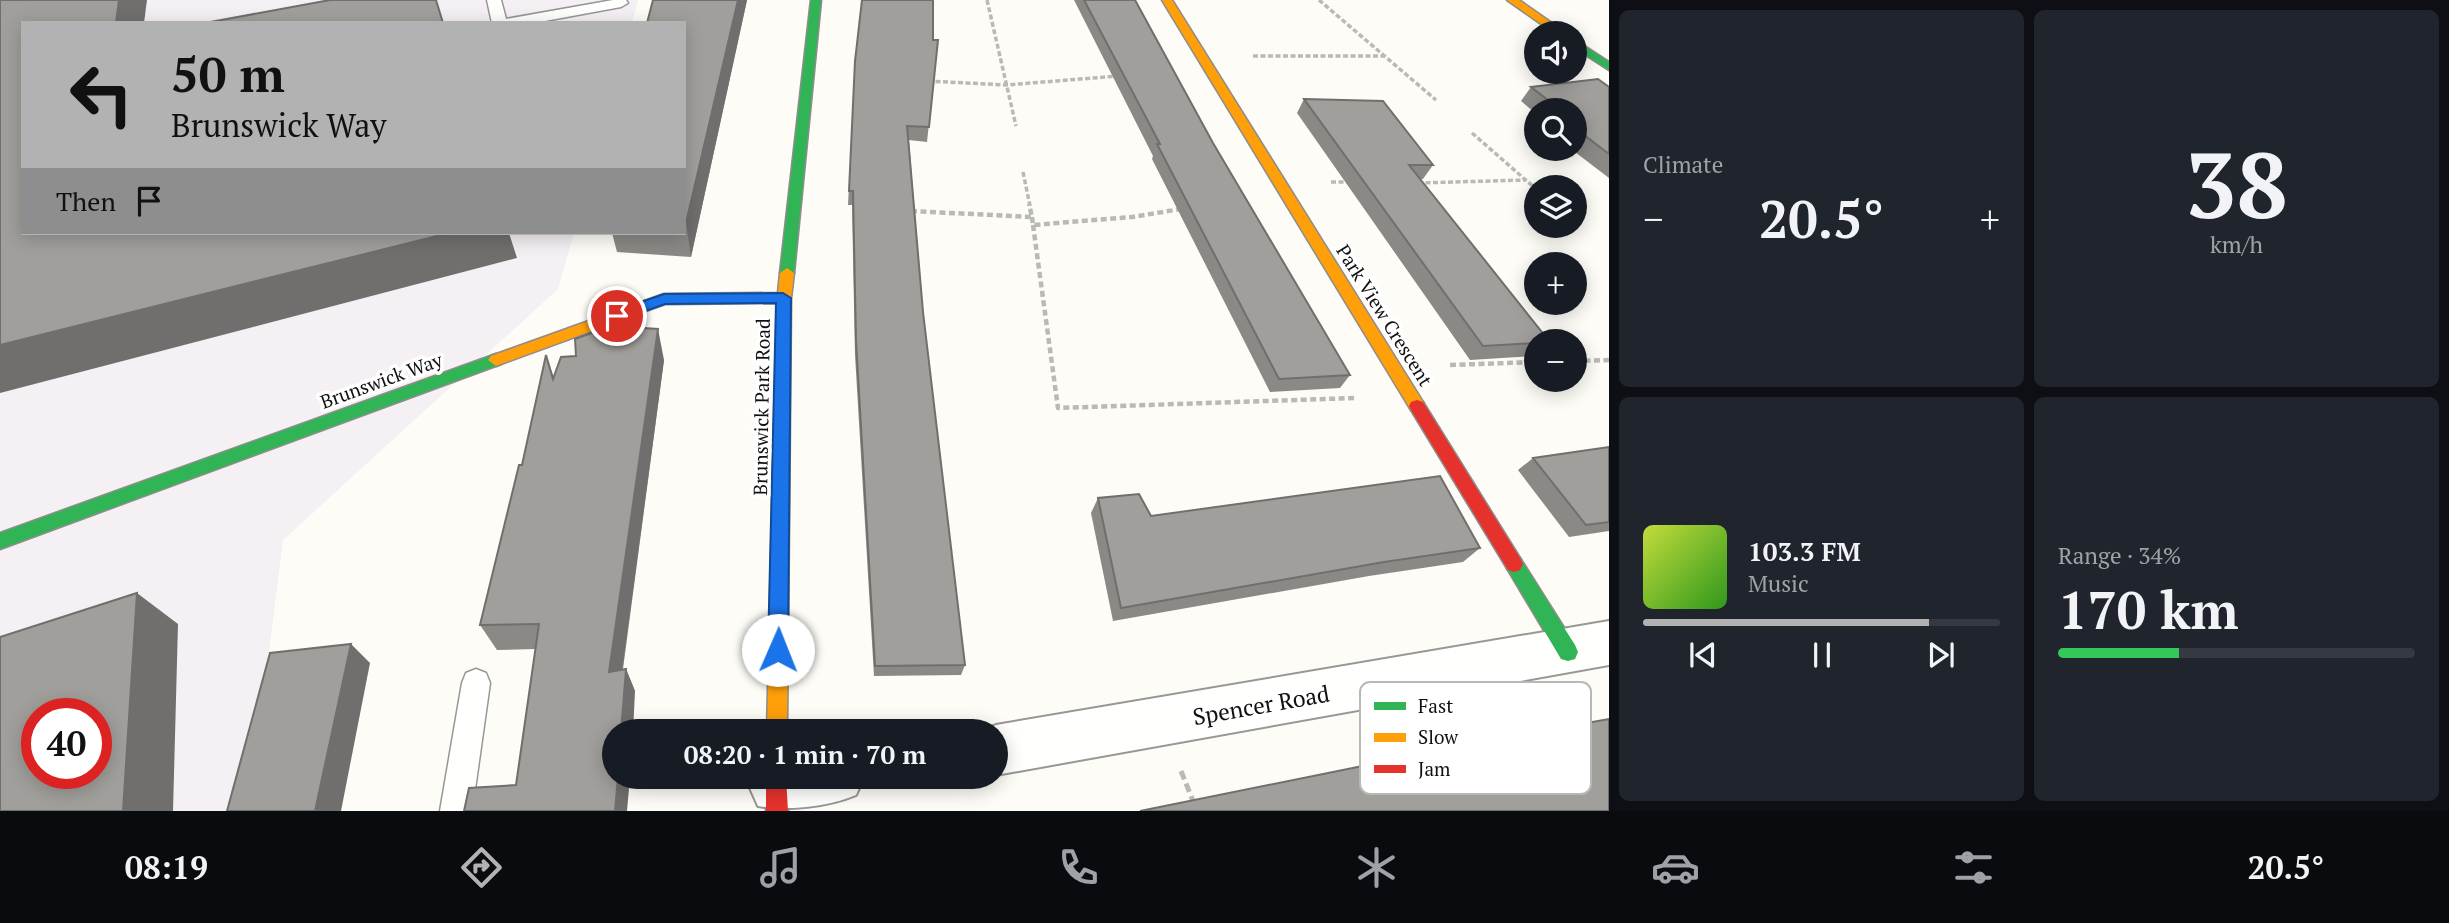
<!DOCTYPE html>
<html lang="en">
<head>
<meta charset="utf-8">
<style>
  :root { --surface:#171b24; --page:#20242c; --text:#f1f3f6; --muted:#9ea1a6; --line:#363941; --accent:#b2b2b3 }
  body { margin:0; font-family:"PT Serif",serif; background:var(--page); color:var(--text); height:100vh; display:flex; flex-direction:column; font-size:26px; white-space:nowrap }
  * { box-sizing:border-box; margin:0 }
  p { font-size:23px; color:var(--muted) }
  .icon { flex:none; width:38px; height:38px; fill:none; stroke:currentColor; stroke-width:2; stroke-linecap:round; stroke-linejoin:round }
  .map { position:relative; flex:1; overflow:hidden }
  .side { display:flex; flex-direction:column; gap:10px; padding:10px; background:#0d0f14; width:840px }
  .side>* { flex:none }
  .guide { position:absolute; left:21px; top:21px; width:665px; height:214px; border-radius:0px; box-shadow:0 4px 18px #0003; background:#b2b2b3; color:#111; overflow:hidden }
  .fabs { position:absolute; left:1524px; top:21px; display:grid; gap:14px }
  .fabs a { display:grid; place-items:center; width:63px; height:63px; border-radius:50%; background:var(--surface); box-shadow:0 4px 18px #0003; font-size:35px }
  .speed { position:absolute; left:21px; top:698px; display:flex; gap:14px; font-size:35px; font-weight:700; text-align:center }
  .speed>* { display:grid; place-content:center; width:91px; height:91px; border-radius:50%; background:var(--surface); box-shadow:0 4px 18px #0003; line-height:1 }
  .speed .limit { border:10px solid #d22; background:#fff; color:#111 }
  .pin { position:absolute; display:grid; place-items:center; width:60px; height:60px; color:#fff; margin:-30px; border:4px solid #fff; border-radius:50%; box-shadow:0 2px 7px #0007 }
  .me { position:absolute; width:77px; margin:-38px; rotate:1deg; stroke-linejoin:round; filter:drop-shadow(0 0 5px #0008) }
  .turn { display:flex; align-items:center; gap:24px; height:147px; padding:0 35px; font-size:32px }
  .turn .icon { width:91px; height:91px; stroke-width:2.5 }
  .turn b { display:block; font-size:49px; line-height:60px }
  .then { display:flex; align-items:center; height:66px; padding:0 35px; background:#0003; gap:14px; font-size:26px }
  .big { font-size:52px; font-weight:700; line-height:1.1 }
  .side .tile { flex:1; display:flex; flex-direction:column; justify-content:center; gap:10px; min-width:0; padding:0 24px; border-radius:10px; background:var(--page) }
  .side .dial { align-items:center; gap:0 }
  .dial b { font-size:91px; line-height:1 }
  .song { display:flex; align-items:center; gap:21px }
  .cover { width:84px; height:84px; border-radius:10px; background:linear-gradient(135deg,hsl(70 70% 55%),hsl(110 70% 35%)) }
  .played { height:7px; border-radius:4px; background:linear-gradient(90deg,var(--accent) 80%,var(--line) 80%) }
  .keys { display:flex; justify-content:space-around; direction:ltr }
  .heat { display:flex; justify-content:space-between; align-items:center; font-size:38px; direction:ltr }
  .charge { height:10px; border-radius:5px; background:linear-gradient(90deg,#34c759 34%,var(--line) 0) }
  .side .tiles { flex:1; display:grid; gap:10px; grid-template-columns:repeat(2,1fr) }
  .trip { position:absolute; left:602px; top:719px; width:406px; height:70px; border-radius:35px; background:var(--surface); box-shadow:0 4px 18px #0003; font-weight:700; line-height:70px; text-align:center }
  .menu { display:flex; height:112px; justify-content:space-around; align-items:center; background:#090b0e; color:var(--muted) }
  .menu .icon { width:49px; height:49px }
  .menu .selected { color:var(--accent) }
  .menu b { font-size:32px; color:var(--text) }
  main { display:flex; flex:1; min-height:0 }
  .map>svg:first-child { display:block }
  .industrial { fill:#f5f0f3; fill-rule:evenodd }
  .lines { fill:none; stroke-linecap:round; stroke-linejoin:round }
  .lane-casing { stroke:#979795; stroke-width:3 }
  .street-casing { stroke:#979795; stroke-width:4 }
  .fast-casing { stroke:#8e8d8b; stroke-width:3 }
  .slow-casing { stroke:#8e8d8b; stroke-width:3 }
  .jam-casing { stroke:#8e8d8b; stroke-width:3 }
  .path-far2 { stroke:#b9b9b8; stroke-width:3.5; stroke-dasharray:5 2.5; stroke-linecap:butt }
  .path-far1 { stroke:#b9b9b8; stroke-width:4.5; stroke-dasharray:6 3.5; stroke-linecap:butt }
  .path { stroke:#b9b9b8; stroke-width:5; stroke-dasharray:9 4.5; stroke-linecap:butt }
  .lane { fill:#fffffe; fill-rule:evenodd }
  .street { fill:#fffffe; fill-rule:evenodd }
  .fast { fill:#30b455; fill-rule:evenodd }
  .slow { fill:#ff9f0a; fill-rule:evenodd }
  .jam { fill:#e5322d; fill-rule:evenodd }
  .wall { fill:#8a8986 }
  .shaded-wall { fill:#716f6d }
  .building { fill:#a19f9c; stroke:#716f6d; stroke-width:2; fill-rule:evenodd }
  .route { fill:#1a73e8; stroke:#114b97; stroke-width:2 }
  .labels { text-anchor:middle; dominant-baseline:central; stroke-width:7; stroke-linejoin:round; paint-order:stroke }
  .street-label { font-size:19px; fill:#111; stroke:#fff }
  .near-street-label { font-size:23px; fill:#111; stroke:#fff }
  .key { fill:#fff; stroke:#b8b8b8; stroke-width:2 }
  .key-label { font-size:19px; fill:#111 }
</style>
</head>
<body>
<main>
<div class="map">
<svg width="1609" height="811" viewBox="0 0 1609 811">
  <rect width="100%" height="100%" fill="#fdfcf7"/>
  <!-- industrial -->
  <path class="industrial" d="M0,0H638L632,23H23V233H574L558,289L283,540L249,811H0ZM37,714H96V774H37Z"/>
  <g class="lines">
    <defs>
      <g id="lane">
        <path d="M487,0H501L506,19L613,0H626L628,3L621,7L534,23H492Z"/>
        <path d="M476,669L486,673L490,683L472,811H440L462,683L466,673Z"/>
      </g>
      <g id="street">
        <path d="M1609,621V665L996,775V732H980L996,725Z"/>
        <path d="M755,777H864L856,795C828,807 787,811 758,806L750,788Z"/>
      </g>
      <g id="fast">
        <path d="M811,0H821L794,273L787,278L780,273Z"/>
        <path d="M1575,40L1609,62V70L1575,48Z"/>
        <path d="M496,354L504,360L501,364L0,549V533Z"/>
        <path d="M1514,556L1520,558L1575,645L1578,652L1575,659L1568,661L1561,659L1508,570L1505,564L1508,558Z"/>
      </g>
      <g id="slow">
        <path d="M1162,0H1172L1423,402L1425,406L1423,410H1411Z"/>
        <path d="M1507,0H1519L1566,33H1554Z"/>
        <path d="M787,268L794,273L791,298L787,732H767L777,303L665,304L501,364L496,366L488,360L491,356L664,294L778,293L780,273Z"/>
      </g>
      <g id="jam">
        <path d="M1417,400L1423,402L1520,558L1523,564L1520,570L1514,572L1508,570L1411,410L1409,406L1411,402Z"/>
        <path d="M766,777H786L788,811H766Z"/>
      </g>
    </defs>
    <!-- lane casing -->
    <use href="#lane" class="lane-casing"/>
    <!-- street casing -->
    <use href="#street" class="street-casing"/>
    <!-- fast casing -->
    <use href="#fast" class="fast-casing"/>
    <!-- slow casing -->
    <use href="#slow" class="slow-casing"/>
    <!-- jam casing -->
    <use href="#jam" class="jam-casing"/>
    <!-- path-far2 -->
    <g class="path-far2">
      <path d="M987,0L1016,126"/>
      <path d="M1319,0L1436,100"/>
      <path d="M1253,56H1385"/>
      <path d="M928,81L1006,85L1118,76"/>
      <path d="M1472,133L1536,189"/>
      <path d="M1023,172L1030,206"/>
      <path d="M1331,182H1350"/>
      <path d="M1418,183L1526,180"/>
    </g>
    <!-- path-far1 -->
    <g class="path-far1">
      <path d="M911,211L1032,217L1029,204"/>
      <path d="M1032,217L1033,225L1132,217L1181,209"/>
      <path d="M1033,225L1058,408L1355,398"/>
      <path d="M1575,361L1609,360"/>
      <path d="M1450,365L1536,362"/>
    </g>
    <!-- path -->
    <g class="path">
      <path d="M1419,731L1434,756"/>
      <path d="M1181,771L1197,811"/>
    </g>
    <!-- lane -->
    <use href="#lane" class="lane"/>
    <!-- street -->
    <use href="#street" class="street"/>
    <!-- fast -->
    <use href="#fast" class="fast"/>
    <!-- slow -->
    <use href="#slow" class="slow"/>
    <!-- jam -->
    <use href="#jam" class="jam"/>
  </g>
  <!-- wall -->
  <g class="wall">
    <path d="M747,0L691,257L617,252L612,233H684V23Z"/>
    <path d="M1074,0H1135L1213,143L1350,375L1340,388L1270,392L1152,159L1153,156Z"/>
    <path d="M933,40H938L927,142L909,140L923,312L965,665L961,675L874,676L855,355L852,205H848L855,61Z"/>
    <path d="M1531,87H1609V178L1571,149H1575V110H1536V114L1521,101Z"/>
    <path d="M1304,99L1433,165L1423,179H1420L1536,341V356L1470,360L1297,113Z"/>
    <path d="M546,355L554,378L664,360L623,669H626L635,691L535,649L497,650L480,625L522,465Z"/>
    <path d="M1609,447V531L1569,537L1518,470L1533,458Z"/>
    <path d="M1098,498L1151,516L1480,548L1463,562L1369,576L1113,621L1091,513Z"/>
  </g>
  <!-- shaded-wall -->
  <g class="shaded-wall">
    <path d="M119,0H147L144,23H116Z"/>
    <path d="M738,0H747L691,257L686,223Z"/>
    <path d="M449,233H509L517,258L0,393V345Z"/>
    <path d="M658,329L664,360L619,694L609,672Z"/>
    <path d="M137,593L178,624L173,811H123Z"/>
    <path d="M351,644L370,663L341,811H315Z"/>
    <path d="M626,669L635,691L633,732H621Z"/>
    <path d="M618,777H630L627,811H615Z"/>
  </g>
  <!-- building -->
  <g class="building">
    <path d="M0,0H119L116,23H23V233H449L0,345Z"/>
    <path d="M330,0H436L443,23H205Z"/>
    <path d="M653,0H738L686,223H684V23H647Z"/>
    <path d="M862,0H933V40H938L929,127L907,126L923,312L965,665L875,666L856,341L853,191H849L855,61Z"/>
    <path d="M1084,0H1135L1213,143L1350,375L1279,379L1157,144H1160Z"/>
    <path d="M1598,79L1609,87V154L1575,128V124H1579L1575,121V110H1561L1531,87Z"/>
    <path d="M1304,99L1383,101L1433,165H1409L1549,341H1536V343L1483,346Z"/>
    <path d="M611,326L658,329L609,672L626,669L621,732H614V777H618L615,811H464L469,788L516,785L539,624L480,625L519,465H522L546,355L553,379L561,357L576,356L575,339Z"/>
    <path d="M1609,447V522L1586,525L1533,458Z"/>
    <path d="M1440,476L1480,548L1384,562L1121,608L1098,498L1139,494L1151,516Z"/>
    <path d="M137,593L123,811H0V637ZM37,714H96V774H37Z"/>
    <path d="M351,644L315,811H227L270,653Z"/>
    <path d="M1609,719V811H1140L1486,741Z"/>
  </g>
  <!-- route -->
  <path class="route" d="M783,293L791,298L788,650L785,657L778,660L771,657L768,650L776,303L665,304L617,321L610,316L612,312L664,294Z"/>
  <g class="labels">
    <!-- street labels -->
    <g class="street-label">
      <text transform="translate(1385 315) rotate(58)">Park View Crescent</text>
      <text transform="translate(381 380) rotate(-20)">Brunswick Way</text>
      <text transform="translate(761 407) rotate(-89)">Brunswick Park Road</text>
    </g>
    <!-- near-street labels -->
    <g class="near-street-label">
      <text transform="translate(1261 705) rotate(-10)">Spencer Road</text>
    </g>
  </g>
  <!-- legend -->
  <rect x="1360" y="682" width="231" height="112" rx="10" class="key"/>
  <rect x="1374" y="702" width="32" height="8" fill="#30b455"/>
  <rect x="1374" y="733" width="32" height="9" fill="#ff9f0a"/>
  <rect x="1374" y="765" width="32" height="8" fill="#e5322d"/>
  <g class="key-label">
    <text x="1418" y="713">Fast</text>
    <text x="1418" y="744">Slow</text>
    <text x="1418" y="776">Jam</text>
  </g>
</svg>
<div class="fabs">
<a><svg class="icon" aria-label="sound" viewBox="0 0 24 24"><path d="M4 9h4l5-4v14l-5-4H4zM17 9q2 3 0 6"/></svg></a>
<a><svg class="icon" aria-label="search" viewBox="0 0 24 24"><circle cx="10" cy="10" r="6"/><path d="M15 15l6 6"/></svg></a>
<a><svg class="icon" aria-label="layers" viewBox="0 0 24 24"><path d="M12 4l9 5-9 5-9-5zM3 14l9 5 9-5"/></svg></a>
<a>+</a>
<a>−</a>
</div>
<div class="speed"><div class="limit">40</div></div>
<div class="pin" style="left:617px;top:316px;background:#d93025"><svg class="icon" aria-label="arrive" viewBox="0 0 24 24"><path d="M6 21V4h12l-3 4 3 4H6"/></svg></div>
<svg class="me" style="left:778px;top:650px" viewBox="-20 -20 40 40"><circle r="19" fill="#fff"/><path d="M0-13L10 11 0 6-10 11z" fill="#1a73e8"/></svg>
<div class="trip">08:20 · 1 min · 70 m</div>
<div class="guide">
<div class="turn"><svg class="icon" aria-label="left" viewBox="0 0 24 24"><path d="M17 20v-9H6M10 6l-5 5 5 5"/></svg><div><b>50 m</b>Brunswick Way</div></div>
<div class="then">Then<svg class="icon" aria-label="arrive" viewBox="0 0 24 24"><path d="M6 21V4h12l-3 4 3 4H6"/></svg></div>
</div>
</div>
<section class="side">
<div class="tiles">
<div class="tile"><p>Climate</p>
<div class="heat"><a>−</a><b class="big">20.5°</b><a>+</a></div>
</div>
<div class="tile dial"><b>38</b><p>km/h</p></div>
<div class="tile">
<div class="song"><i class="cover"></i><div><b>103.3 FM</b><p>Music</p></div></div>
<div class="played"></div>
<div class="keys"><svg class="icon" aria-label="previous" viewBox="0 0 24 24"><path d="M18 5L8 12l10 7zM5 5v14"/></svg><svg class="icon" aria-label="pause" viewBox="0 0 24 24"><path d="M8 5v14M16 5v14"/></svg><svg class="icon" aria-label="next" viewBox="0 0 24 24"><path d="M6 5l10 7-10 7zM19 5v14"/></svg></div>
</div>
<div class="tile"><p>Range · 34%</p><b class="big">170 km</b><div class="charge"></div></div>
</div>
</section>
</main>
<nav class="menu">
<b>08:19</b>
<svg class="icon selected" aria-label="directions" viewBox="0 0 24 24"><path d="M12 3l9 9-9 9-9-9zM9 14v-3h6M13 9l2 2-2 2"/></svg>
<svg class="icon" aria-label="music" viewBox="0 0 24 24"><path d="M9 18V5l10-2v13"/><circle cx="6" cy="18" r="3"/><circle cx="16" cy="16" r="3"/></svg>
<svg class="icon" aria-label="phone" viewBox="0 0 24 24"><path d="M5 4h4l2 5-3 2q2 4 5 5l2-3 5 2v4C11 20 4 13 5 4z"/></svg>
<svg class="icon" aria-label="climate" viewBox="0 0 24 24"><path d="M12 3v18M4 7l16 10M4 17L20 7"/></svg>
<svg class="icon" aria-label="car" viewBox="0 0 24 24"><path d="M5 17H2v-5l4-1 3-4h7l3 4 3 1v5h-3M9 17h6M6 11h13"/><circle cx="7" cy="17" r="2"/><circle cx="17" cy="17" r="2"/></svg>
<svg class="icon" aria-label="filters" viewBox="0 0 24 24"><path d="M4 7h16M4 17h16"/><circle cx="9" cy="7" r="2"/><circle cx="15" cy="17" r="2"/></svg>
<b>20.5°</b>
</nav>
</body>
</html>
